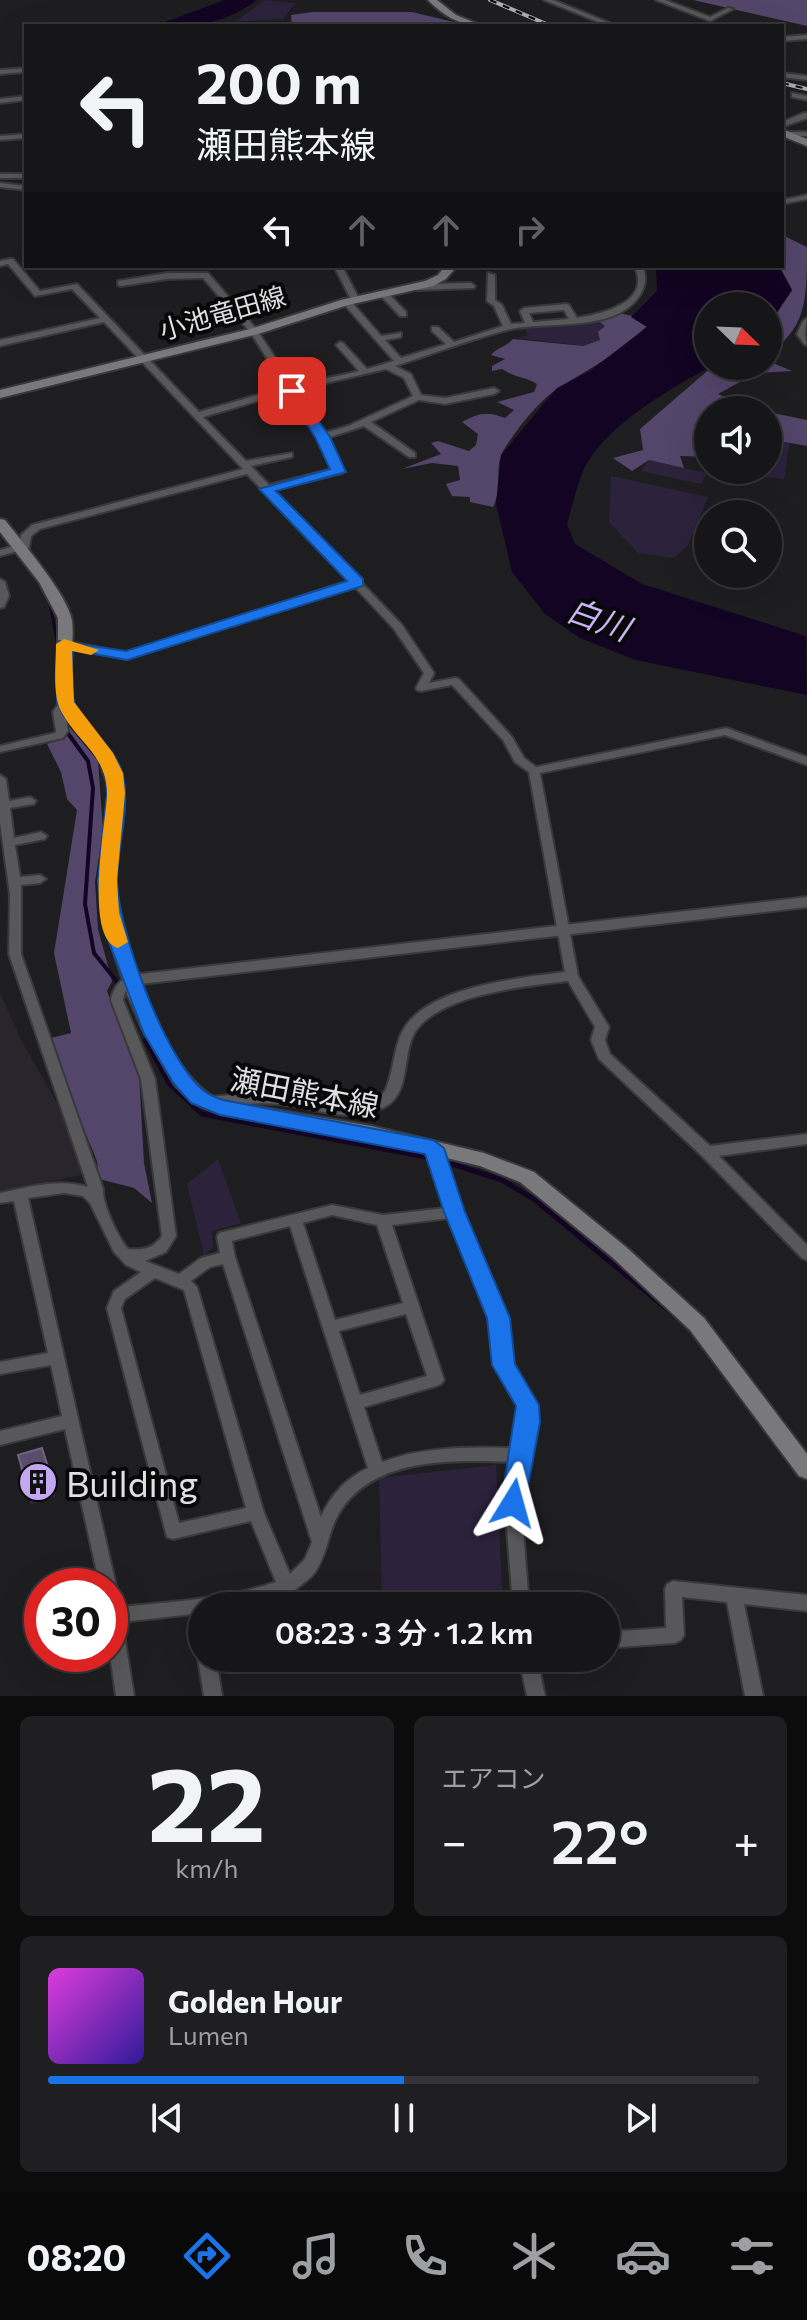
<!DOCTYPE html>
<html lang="ja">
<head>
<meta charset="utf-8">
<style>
  :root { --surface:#161618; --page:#1f1f21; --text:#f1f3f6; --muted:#9e9fa2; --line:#353537; --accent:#1a73e8 }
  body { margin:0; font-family:Commissioner,"Noto Sans JP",sans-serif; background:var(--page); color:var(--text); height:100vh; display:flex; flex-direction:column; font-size:30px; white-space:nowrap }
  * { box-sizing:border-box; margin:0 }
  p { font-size:26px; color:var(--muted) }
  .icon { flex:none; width:44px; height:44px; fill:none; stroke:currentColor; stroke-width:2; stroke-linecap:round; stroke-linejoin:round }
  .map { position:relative; height:1696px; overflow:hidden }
  .details { display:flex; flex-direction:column; gap:20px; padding:20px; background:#0c0c0d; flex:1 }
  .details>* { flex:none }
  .hud { position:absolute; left:24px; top:24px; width:760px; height:244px; border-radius:0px; box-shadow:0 8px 32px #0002,0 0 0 2px var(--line); background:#161618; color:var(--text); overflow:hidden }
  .needle { width:52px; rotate:113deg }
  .fabs { position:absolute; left:694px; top:292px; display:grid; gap:16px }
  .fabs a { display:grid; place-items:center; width:88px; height:88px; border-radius:50%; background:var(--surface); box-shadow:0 8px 32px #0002,0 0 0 2px var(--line); font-size:40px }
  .speed { position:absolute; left:24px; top:1568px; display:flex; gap:16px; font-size:40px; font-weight:700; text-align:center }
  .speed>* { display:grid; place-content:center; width:104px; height:104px; border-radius:50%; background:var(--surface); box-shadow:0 8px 32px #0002,0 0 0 2px var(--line); line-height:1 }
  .speed .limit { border:12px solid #d22; background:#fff; color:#111 }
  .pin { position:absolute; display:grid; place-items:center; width:68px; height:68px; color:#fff; margin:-34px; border-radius:16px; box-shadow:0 4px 12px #0006 }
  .me { position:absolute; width:88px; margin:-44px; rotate:8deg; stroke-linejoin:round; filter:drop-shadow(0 0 6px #0008) }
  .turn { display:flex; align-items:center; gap:28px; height:168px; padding:0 40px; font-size:36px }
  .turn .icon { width:104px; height:104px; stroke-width:2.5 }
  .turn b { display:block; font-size:56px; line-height:68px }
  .lanes { display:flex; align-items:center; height:76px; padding:0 40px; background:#0003; justify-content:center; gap:40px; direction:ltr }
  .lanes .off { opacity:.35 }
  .big { font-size:60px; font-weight:600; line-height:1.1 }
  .details .tile { flex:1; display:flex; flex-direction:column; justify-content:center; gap:12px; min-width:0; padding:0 28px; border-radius:12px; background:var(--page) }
  .details .dial { align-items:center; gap:0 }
  .dial b { font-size:104px; line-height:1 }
  .song { display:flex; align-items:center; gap:24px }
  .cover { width:96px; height:96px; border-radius:12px; background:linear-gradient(135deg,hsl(300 70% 55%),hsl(250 70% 35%)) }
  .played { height:8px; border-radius:4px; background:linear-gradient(90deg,var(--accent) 50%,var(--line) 50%) }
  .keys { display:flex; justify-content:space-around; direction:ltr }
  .heat { display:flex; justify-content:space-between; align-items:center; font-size:44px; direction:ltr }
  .details .tiles { flex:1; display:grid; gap:20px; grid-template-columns:1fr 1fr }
  .tile:last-child { grid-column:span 2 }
  .trip { position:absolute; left:188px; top:1592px; width:432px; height:80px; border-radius:40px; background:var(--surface); box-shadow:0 8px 32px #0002,0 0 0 2px var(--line); font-weight:600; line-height:80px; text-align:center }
  .menu { display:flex; height:128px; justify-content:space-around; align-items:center; background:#09090a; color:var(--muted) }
  .menu .icon { width:56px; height:56px }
  .menu .selected { color:var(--accent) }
  .menu b { font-size:36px; color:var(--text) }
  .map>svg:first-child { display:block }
  .built { fill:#28252d }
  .green { fill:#2c223c }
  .forest { fill:#54456b }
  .water { fill:#120422 }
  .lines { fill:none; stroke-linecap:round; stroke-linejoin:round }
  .stream-far2 { stroke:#120422; stroke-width:3 }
  .stream-far1 { stroke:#120422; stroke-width:4 }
  .stream { stroke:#120422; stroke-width:5 }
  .minor-casing { stroke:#39383b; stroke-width:4 }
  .tertiary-casing { stroke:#39383b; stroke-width:4 }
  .secondary-casing { stroke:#39383b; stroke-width:4 }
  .minor { fill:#585759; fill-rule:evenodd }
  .tertiary { fill:#585759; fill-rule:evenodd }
  .secondary { fill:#79787a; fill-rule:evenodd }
  .rail-casing { stroke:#afaeb1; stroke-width:4 }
  .rail { stroke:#080809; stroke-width:2; stroke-dasharray:7; stroke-linecap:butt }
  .wall { fill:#483b5d }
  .shaded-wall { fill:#31283f }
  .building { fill:#594d6b; stroke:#6e647e; stroke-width:2 }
  .route { fill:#1a73e8; stroke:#114b97; stroke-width:2 }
  .slow { fill:#f59e0b }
  .labels { text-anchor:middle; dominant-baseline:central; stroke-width:8; stroke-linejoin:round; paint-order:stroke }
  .far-street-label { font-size:26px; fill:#e0dfe2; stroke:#080809 }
  .street-label { font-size:30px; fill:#e0dfe2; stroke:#080809 }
  .water-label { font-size:32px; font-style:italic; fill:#cbb2f3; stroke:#080809 }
  .near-poi-label { font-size:36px; fill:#e0dfe2; stroke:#080809; text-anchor:start }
</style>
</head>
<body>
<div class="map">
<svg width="807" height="1696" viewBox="0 0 807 1696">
  <rect width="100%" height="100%" fill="#1e1d20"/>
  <!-- built -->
  <path class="built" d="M0,992L22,1042L69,1124L85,1174L0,1192Z"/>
  <!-- green -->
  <g class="green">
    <path d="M265,0L295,3L283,19L235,22Z"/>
    <path d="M598,319L606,325L600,340L583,346L518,338L528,335L523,326Z"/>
    <path d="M768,437L790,441L784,479L737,474L738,470H768Z"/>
    <path d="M649,460L707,473L701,484L641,471Z"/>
    <path d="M611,476L708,497L688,545L674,558L638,553L609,522Z"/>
    <path d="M218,1159L241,1223L212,1231L213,1248L204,1255L187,1184Z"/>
    <path d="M496,1465L503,1606H382L379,1478Z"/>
    <path d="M384,1658H505V1660L384,1672Z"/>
  </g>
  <!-- forest -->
  <g class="forest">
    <path d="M693,0H807V26Z"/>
    <path d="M313,12H412L458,23L292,26L291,15Z"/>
    <path d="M782,235L807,247C807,298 807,329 768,353V326L792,290L779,266Z"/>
    <path d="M619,313L632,316L647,326C621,352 591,368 560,387C540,399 514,432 502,453C495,468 502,491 493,507L470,502V497L452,496L446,484L460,480L458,466L432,463L402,469L441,454L431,443L438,441L469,451L476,445L478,434L462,422C477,414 486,410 505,418L514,410L497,402L534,392L537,384C526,377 515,378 502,369L492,371V366L505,359L491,355C497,347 506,347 513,339L583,346L600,340L598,332L605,326L594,317Z"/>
    <path d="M768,361L792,371L756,373L718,394L749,408L708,410V457L680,456L684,468L649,460L632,471L613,458L643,450L640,429L713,366H768Z"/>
    <path d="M768,412L807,420V446L768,439Z"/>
    <path d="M66,723L98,761L103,830L95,882L98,929L112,981L107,991L139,1074L144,1163L152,1203L134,1188L99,1179L97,1161L47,1039L71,1033L54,953L77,810L67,799L61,772L47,744L62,739Z"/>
  </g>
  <!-- water -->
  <g class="water">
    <path d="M225,0H257C221,26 197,26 154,26Z"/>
    <path d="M656,266H779L792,290L768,326V306H708V366H712C672,387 613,422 589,460C578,477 573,504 567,524L575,544L642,584L806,636L807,695L636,660L580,638L545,614L512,572L496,504L501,455L557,388L590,371L647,327L631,317L657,291Z"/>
  </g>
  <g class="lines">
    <!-- stream-far2 -->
    <path class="stream-far2" d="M50,604L58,646"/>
    <!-- stream-far1 -->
    <g class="stream-far1">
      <path d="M58,644L59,708"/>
      <path d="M64,728L88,761L93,788L85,904L94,953L118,983"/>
      <path d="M145,1040L169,1084L195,1108"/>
    </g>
    <!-- stream -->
    <g class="stream">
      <path d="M193,1106L202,1114L426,1157"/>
      <path d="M452,1164L502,1180L535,1200L678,1318"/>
    </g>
    <defs>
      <g id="minor">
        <path d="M544,0H553L617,26H608Z"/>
        <path d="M656,0H665L710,17L728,8L733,9L710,21Z"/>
        <path d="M468,20L470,21V23L465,26H456Z"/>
        <path d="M807,35V39L782,41V37Z"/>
        <path d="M26,68V72L0,74V70Z"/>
        <path d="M782,73L807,76V80L782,77Z"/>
        <path d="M792,93L807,96V100L792,97Z"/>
        <path d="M26,96V100L0,103V99Z"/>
        <path d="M804,113H807V118L782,127V122Z"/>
        <path d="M784,132H807V136H787L783,134Z"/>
        <path d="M26,134V138L0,140V136Z"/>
        <rect x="0" y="174" width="26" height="4"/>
        <path d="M0,183L26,186V190L0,187Z"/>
        <path d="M807,195V199L782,204V200Z"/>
        <path d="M10,259H13L40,291L77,284L199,412L285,387L251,333L203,278L167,279L121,286L118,285V281L167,273H208L257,330L293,385C315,379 337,377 359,371L336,345L340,342L343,343L367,369L394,361L343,303V299H349L381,336L401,333V337L385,340L401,358L446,344L432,331V327H438L454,342L503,326L494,306L487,301L488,273L495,275V300L502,305L511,324L525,323L520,311L524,308L566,304L569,305L577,318C602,314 653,302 634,266H642C647,276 646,285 640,295C615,334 546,320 507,330C469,340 432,354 395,366L411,374L421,395L445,398L494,388L499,391L494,394L445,404L419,400L371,422L415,453V457H409L364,426L327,438L344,471L342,473L273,490L402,625L434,673L429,683L455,678L459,679L512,737L524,758L536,767L726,728L807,757V765L725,735L540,773L578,976L609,1027L605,1040L610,1054L710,1146L807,1134V1144L719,1156L807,1245V1260L802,1258L702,1156L599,1059L591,1040L595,1027L568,981C527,986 440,994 415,1032C401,1055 412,1094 383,1108C350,1125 314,1107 280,1104C256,1102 231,1105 207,1107L202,1106L200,1102L202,1098L207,1097C230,1095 253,1093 277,1094C309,1095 361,1121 385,1091C394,1072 393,1050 402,1032C425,986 520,978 565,972L529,772L515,762L503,740L452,685L421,691L417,690L416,688L424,673L394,629L354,586L127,659L60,646L59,644L64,641L126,653L349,581L247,474L40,529L31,536L29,548L0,556V550L20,544L21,535L32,525L243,469L104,322L0,346V340L100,318L72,289L35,296L8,264L0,266V261ZM564,310L569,319L533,322L529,313ZM386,369L404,378L413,396L348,426L324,433L296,390ZM288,392L317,437L333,469L269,485L251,466L292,457V453L246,461L203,417Z"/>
        <path d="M334,266H342L359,299L358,301H352Z"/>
        <path d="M471,283L475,286L474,288L417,290L413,287L417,284Z"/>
        <path d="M381,292H387L406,312V316H400L381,296Z"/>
        <path d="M807,318L805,334L807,345L804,344L797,334L803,321Z"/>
        <path d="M0,579L5,582L9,596L4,607L0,608Z"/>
        <path d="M65,699L71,702L65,712L68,731L63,738L0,752V746L55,733L56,731L53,712L61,700Z"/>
        <path d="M0,775L6,779L9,801L30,797L36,801L34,804L10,808L14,838L41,832L47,836L45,839L15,845L20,877L40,875L46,879L40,883L21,885V954L103,1189C102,1204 118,1237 128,1249C143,1250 153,1249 162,1236L141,1079L111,1000C113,988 122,974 137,977L138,980L125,992L123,1000L155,1079L176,1236L166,1252L145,1261L179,1274L201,1258L220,1253L217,1237L219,1233L332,1205L383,1215L446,1208L426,1148L428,1144L433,1143L438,1144L462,1212L506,1318L512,1364L535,1405L536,1422L521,1503L529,1606H513L505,1503L513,1462C454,1460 372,1456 338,1515C328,1532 328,1553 315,1572C309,1581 299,1585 293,1592L245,1606H202V1613L122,1622L134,1696H116L110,1654V1586H100L65,1429L0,1445V1431L62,1416L51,1365L0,1374V1362L48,1353L14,1201L0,1203V1193C29,1187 59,1178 88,1187L9,954L10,895L0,822ZM64,1193L83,1196L90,1203L114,1252L126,1265L141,1272L114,1291L107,1308L167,1537L173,1539L251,1521L276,1582C226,1599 172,1602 120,1607L118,1597L114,1591L116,1586L28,1198ZM332,1215L377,1225L403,1303L335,1320L303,1223ZM450,1218L490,1318L496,1365L519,1406L520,1422L515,1448C471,1447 424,1446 382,1462L364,1407L436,1386L441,1384L444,1380L392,1225ZM290,1226L368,1468C346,1478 330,1496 321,1517L235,1257L232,1241ZM223,1264L312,1542L305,1559L290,1574L264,1513L197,1287L191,1281L210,1267ZM155,1278L184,1290L246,1508L179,1523L121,1308L125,1299ZM406,1314L427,1376L360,1395L339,1331Z"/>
        <path d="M673,1581L807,1595V1611L744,1604L763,1696H745L727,1602L682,1597L684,1635L681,1640L675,1643L606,1648V1632L666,1628L665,1589L667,1584Z"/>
        <path d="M202,1652V1658H216L222,1696H204L198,1658Z"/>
        <path d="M519,1658H537L545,1696H527Z"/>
      </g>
      <path id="tertiary" d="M807,897V907L132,985L127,984L125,980L127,976L132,975Z"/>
      <g id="secondary">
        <path d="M428,0H437L456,15L483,26C460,26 444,16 428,0Z"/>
        <path d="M782,129L807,139V146L782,136Z"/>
        <path d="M445,266H457L446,279L433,286L348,305L258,334L0,398V390L250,329L341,300L425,281L438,275Z"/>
        <path d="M0,519L5,520C22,542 68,595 72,621C75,643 66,686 74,705C85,732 114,746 121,775C131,812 114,848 116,884C119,941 165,1080 222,1101L371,1126L484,1153L534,1172L626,1247L704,1318L807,1454V1479L799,1476L690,1330L612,1257L520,1182L480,1166L371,1140L220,1114L193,1103L175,1085L142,1028L128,996L107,932L100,881L108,812V785L97,754L71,723L58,702V618L39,582L0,532Z"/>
      </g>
    </defs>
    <!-- minor casing -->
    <use href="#minor" class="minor-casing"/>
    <!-- tertiary casing -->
    <use href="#tertiary" class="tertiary-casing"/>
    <!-- secondary casing -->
    <use href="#secondary" class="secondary-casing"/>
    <!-- minor -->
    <use href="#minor" class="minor"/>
    <!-- tertiary -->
    <use href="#tertiary" class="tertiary"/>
    <!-- secondary -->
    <use href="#secondary" class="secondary"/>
    <defs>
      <g id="rail">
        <path d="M490,0L551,26"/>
        <path d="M782,83L807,89"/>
      </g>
    </defs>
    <!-- rail casing -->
    <use href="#rail" class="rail-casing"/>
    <!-- rail -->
    <use href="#rail" class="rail"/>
  </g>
  <!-- wall -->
  <path class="wall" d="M18,1455L53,1483L55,1496L31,1504L20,1468Z"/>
  <!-- shaded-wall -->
  <path class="shaded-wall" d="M53,1483L55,1496L31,1504L29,1491Z"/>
  <!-- building -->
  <path class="building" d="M42,1448L53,1483L29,1491L18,1455Z"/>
  <!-- route -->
  <path class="route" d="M292,386L296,388L330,437L346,472L276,491L363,579V586L127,660L72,650C73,668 68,695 78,711C91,733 116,748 123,775C130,808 118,845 117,878C116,925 167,1067 207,1093C211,1096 218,1098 223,1100L433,1140L444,1148L465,1212L510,1318L515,1364L539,1405L540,1422L525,1503L522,1511L513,1514L505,1511L501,1503L516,1406L492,1365L487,1318L444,1212L425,1154L220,1115L191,1103L174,1084L144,1034L103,926L98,880L107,793L105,773L99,758L64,716L57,702L58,641L126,651L347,581L259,489L330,469L315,437L285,391Z"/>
  <!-- slow -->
  <path class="slow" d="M64,639L99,650L91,655L72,651L74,702L113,753L123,773L125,793L117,880L119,913L128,942L118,948C83,938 106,823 107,795C108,756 77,742 61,711C52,693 56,664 56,644Z"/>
  <!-- icons -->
  <defs>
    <symbol id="building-disc" viewBox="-11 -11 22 22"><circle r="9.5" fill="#c4a7f1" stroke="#080809"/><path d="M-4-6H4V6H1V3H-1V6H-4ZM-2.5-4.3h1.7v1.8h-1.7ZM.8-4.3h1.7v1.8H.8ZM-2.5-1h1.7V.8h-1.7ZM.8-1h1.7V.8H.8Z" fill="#111"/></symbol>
  </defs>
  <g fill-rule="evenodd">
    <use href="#building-disc" x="16" y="1460" width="44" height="44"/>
  </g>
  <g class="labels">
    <!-- far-street labels -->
    <g class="far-street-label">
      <text transform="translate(222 312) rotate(-16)">小池竜田線</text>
    </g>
    <!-- street labels -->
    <g class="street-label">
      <text transform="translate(305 1091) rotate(11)">瀬田熊本線</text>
    </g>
    <!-- water labels -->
    <g class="water-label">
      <text transform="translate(599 618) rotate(20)">白川</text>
    </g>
    <!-- near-poi labels -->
    <g class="near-poi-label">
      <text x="66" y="1482">Building</text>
    </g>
  </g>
</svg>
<div class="fabs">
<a><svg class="needle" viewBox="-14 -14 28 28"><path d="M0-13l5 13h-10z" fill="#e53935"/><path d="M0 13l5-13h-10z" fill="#9e9fa2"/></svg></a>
<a><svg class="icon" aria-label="sound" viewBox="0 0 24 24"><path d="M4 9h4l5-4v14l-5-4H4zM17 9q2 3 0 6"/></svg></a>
<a><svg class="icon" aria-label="search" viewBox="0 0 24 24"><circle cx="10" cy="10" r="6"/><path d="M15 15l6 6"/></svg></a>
</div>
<div class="speed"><div class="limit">30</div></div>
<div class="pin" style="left:292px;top:391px;background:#d93025"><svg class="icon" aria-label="arrive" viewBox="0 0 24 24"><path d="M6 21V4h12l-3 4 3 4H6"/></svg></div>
<svg class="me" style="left:513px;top:1503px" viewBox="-20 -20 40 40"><path d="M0-17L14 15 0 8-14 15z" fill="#1a73e8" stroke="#fff" stroke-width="4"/></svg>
<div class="trip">08:23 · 3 分 · 1.2 km</div>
<div class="hud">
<div class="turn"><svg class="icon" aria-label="left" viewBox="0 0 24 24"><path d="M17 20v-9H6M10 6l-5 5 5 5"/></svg><div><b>200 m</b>瀬田熊本線</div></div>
<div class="lanes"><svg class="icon" aria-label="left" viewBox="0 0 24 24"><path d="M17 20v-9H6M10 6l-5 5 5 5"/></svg><svg class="icon off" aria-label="ahead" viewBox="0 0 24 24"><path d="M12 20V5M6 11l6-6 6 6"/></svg><svg class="icon off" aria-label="ahead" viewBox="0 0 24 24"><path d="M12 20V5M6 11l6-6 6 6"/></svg><svg class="icon off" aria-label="right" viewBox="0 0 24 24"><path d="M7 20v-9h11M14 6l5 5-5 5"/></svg></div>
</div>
</div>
<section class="details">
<div class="tiles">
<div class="tile dial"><b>22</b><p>km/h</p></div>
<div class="tile"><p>エアコン</p>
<div class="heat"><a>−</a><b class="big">22°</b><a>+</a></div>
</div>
<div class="tile">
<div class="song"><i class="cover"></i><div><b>Golden Hour</b><p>Lumen</p></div></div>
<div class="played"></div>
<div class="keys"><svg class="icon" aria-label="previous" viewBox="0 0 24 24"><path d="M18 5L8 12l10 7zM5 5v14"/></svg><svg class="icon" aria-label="pause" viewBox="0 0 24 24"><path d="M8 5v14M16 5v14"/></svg><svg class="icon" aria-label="next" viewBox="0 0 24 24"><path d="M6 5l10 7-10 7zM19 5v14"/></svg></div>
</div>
</div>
</section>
<nav class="menu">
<b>08:20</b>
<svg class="icon selected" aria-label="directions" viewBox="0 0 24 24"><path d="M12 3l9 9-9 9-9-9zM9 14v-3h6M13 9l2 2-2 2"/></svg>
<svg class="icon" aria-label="music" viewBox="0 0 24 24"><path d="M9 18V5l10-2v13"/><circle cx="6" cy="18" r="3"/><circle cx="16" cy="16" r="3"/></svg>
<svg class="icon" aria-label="phone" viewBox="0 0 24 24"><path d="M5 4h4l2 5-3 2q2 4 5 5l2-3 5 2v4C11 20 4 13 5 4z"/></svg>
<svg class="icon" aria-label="climate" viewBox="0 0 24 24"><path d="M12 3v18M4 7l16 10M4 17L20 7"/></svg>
<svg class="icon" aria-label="car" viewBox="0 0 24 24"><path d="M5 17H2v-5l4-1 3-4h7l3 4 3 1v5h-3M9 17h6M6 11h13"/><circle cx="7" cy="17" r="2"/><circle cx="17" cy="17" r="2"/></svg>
<svg class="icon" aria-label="filters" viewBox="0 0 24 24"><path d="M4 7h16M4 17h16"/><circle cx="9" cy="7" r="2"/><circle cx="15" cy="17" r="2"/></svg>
</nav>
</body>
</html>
